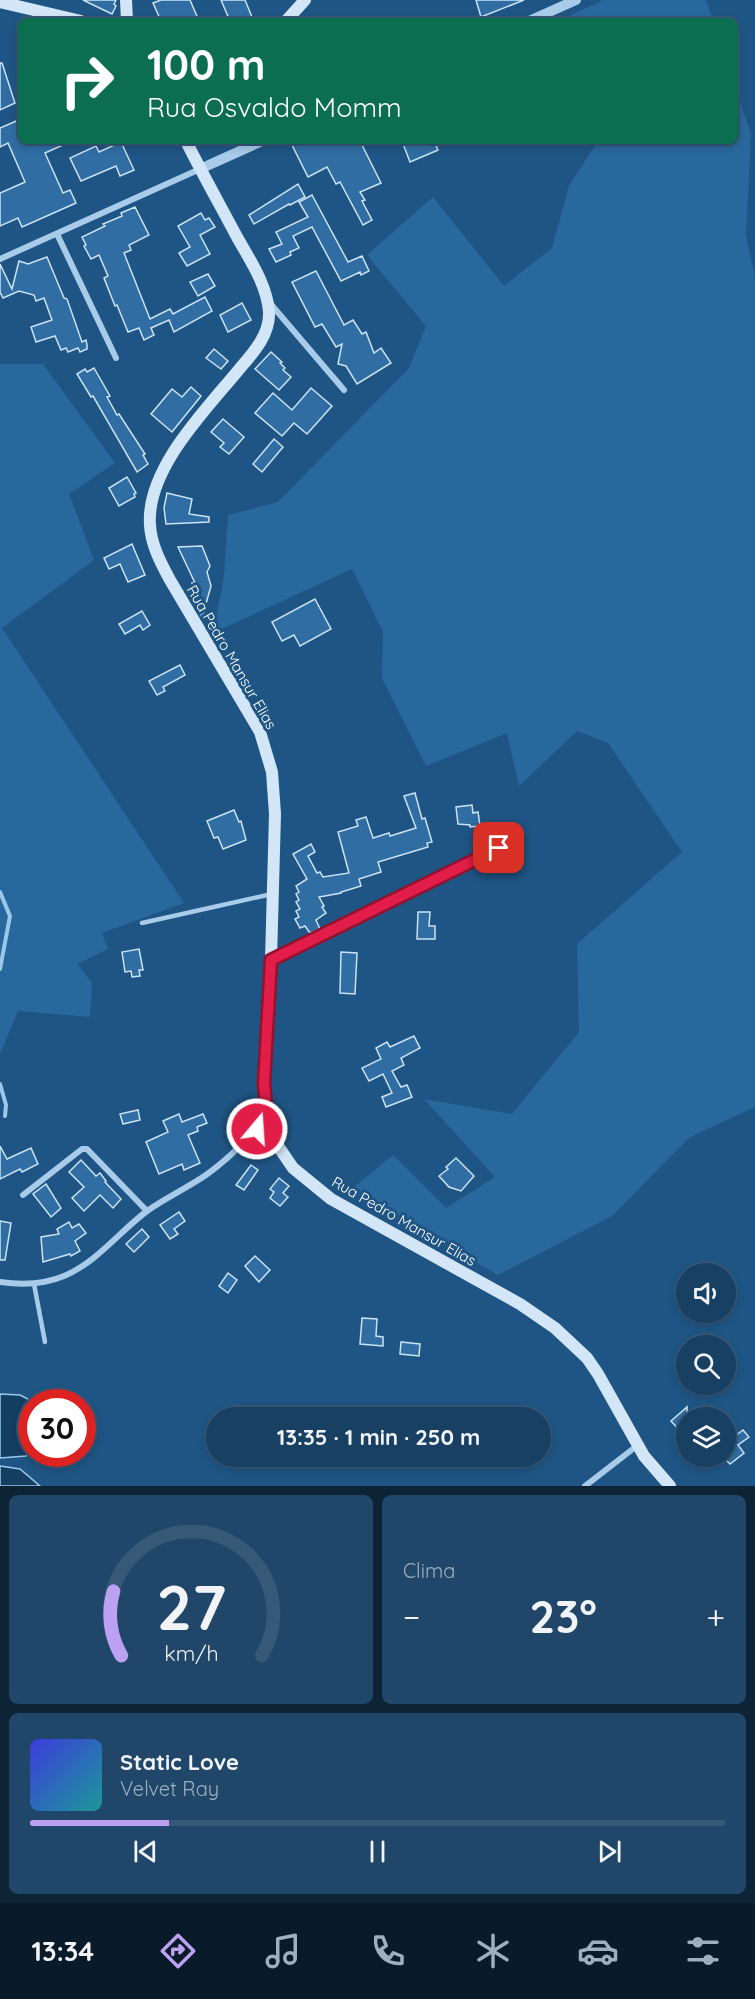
<!DOCTYPE html>
<html lang="pt">
<head>
<meta charset="utf-8">
<style>
  :root { --surface:#174063; --page:#204769; --text:#f1f3f6; --muted:#9eafbe; --line:#365978; --accent:#bca0f2 }
  body { margin:0; font-family:Quicksand,sans-serif; background:var(--page); color:var(--text); height:100vh; display:flex; flex-direction:column; font-size:22px; white-space:nowrap }
  * { box-sizing:border-box; margin:0 }
  p { font-size:20px; color:var(--muted) }
  .icon { flex:none; width:33px; height:33px; fill:none; stroke:currentColor; stroke-width:2; stroke-linecap:round; stroke-linejoin:round }
  .map { position:relative; height:1486px; overflow:hidden }
  .drawer { display:flex; flex-direction:column; gap:9px; padding:9px; background:#0d2336; flex:1 }
  .drawer>* { flex:none }
  .guide { position:absolute; left:18px; top:18px; width:720px; height:126px; border-radius:9px; box-shadow:0 3px 9px #0003,0 0 0 2px var(--line); background:#0b6e4f; color:#fff; overflow:hidden }
  .buttons { position:absolute; left:676px; top:1263px; display:grid; gap:12px }
  .buttons a { display:grid; place-items:center; width:60px; height:60px; border-radius:50%; background:var(--surface); box-shadow:0 3px 9px #0003,0 0 0 2px var(--line); font-size:30px }
  .speed { position:absolute; left:18px; top:1389px; display:flex; gap:12px; font-size:30px; font-weight:700; text-align:center }
  .speed>* { display:grid; place-content:center; width:78px; height:78px; border-radius:50%; background:var(--surface); box-shadow:0 3px 9px #0003,0 0 0 2px var(--line); line-height:1 }
  .speed .limit { border:9px solid #d22; background:#fff; color:#111 }
  .pin { position:absolute; display:grid; place-items:center; width:51px; height:51px; color:#fff; margin:-26px; border-radius:12px; box-shadow:0 3px 9px #0006 }
  .me { position:absolute; width:66px; margin:-33px; rotate:18deg; stroke-linejoin:round; filter:drop-shadow(0 0 4px #0008) }
  .turn { display:flex; align-items:center; gap:21px; height:126px; padding:0 30px; font-size:27px }
  .turn .icon { width:78px; height:78px; stroke-width:2.5 }
  .turn b { display:block; font-size:42px; line-height:51px }
  .big { font-size:45px; font-weight:700; line-height:1.1 }
  .drawer .card { flex:1; display:flex; flex-direction:column; justify-content:center; gap:9px; min-width:0; padding:0 21px; border-radius:9px; background:var(--page) }
  .drawer .dial { align-items:center; gap:0 }
  .dial svg { height:156px; overflow:visible; fill:none; stroke:var(--line); stroke-width:7; stroke-linecap:round; text-anchor:middle }
  .dial text { fill:var(--text); stroke:none }
  .song { display:flex; align-items:center; gap:18px }
  .cover { width:72px; height:72px; border-radius:9px; background:linear-gradient(135deg,hsl(240 70% 55%),hsl(180 70% 35%)) }
  .played { height:6px; border-radius:3px; background:linear-gradient(90deg,var(--accent) 20%,var(--line) 20%) }
  .keys { display:flex; justify-content:space-around; direction:ltr }
  .heat { display:flex; justify-content:space-between; align-items:center; font-size:33px; direction:ltr }
  .drawer .tiles { flex:1; display:grid; gap:9px; grid-template-columns:1fr 1fr }
  .card:last-child { grid-column:span 2 }
  .trip { position:absolute; left:206px; top:1407px; width:345px; height:60px; border-radius:30px; background:var(--surface); box-shadow:0 3px 9px #0003,0 0 0 2px var(--line); font-weight:700; line-height:60px; text-align:center }
  .menu { display:flex; height:96px; justify-content:space-around; align-items:center; background:#091a28; color:var(--muted) }
  .menu .icon { width:42px; height:42px }
  .menu .on { color:var(--accent) }
  .menu b { font-size:27px; color:var(--text) }
  .map>svg:first-child { display:block }
  .green { fill:#29689c }
  .water { fill:#153e63; stroke:#9ac8eb; stroke-width:1.5 }
  .lines { fill:none; stroke-linecap:round; stroke-linejoin:round }
  .stream { stroke:#9ac8eb; stroke-width:4 }
  .building { fill:#2f6da2; stroke:#cbe3f7; stroke-width:1.5 }
  .service { stroke:#a7cbe9; stroke-width:4.5 }
  .minor { stroke:#a7cbe9; stroke-width:6 }
  .tertiary { stroke:#a7cbe9; stroke-width:10 }
  .secondary { stroke:#d2e6f7; stroke-width:12 }
  .route-casing { stroke:#92132f; stroke-width:15 }
  .route { stroke:#e11d48; stroke-width:10 }
  .labels { text-anchor:middle; dominant-baseline:central; stroke-width:6; stroke-linejoin:round; paint-order:stroke }
  .street-label { font-size:15px; fill:#fff; stroke:#1f5584 }
</style>
</head>
<body>
<div class="map">
<svg width="755" height="1486" viewBox="0 0 755 1486">
  <rect width="100%" height="100%" fill="#1f5584"/>
  <!-- green -->
  <g class="green">
    <path d="M603,0H706L713,21H559Z"/>
    <path d="M735,88L751,134L746,236L755,277V1107L690,1137L612,1216L498,1275L349,1191L393,1155L446,1208L495,1177L424,1099L512,1114L579,1032L577,944L682,852L608,743L577,731L519,786L507,733L426,766L382,678L383,632L352,569L213,633L224,577L228,515L278,502L409,368L426,326L367,255L433,197L504,286L552,248L569,186L598,141H735Z"/>
    <path d="M0,364H43L115,463L69,494L94,560L2,628L184,903L102,933L108,949L77,964L92,982L90,1017L18,1011L0,1054Z"/>
  </g>
  <!-- water -->
  <g class="water">
    <path d="M0,1394L20,1395L28,1399L32,1444L26,1456L0,1458Z"/>
    <path d="M0,1466L20,1469L40,1486H0Z"/>
  </g>
  <g class="lines">
    <!-- stream -->
    <g class="stream">
      <path d="M0,892L10,916L0,969"/>
      <path d="M0,1084L6,1105L5,1116"/>
    </g>
  </g>
  <!-- building -->
  <g class="building">
    <path d="M83,0H116L114,4L116,6L112,14Z"/>
    <path d="M161,0H190L199,21H161L153,3Z"/>
    <path d="M221,0H245L252,17L242,21H230Z"/>
    <path d="M476,0H524L481,17Z"/>
    <path d="M0,63H2L15,103L0,110Z"/>
    <path d="M21,119V141H72L45,153L63,193L70,190L76,203L22,227L18,218L0,226V193L25,182L8,143L0,147V128Z"/>
    <path d="M290,141H333L335,144L341,141H360L381,183L360,192L365,200L362,201L372,220L363,225L340,182L336,184L327,167L308,177Z"/>
    <path d="M402,141H434L438,150L410,162Z"/>
    <path d="M121,142L134,170L120,176L116,166L81,181L70,158L96,146L99,152Z"/>
    <path d="M298,184L305,197L290,205L289,204L254,224L249,215Z"/>
    <path d="M312,195L348,262L362,256L369,271L361,275L360,272L341,281L312,227L293,236L299,248L290,252L291,255L276,262L269,249L282,244L276,232L308,217L299,202Z"/>
    <path d="M135,207L149,235L129,245L131,250L124,253L150,319L170,309L173,314L205,297L212,311L174,332L169,320L151,328L154,335L144,340L139,328L128,332L117,305L115,306L104,278L108,276L99,255L91,259L84,246L86,245L82,237L105,226L103,224L122,216L121,213Z"/>
    <path d="M201,213L205,220L209,218L215,227L200,235L210,254L187,266L179,253L190,247L178,226Z"/>
    <path d="M47,257L64,298L67,299L82,342L86,340L87,345V349L80,352L78,348L68,352L66,348L61,350L55,336L36,342L31,327L52,320L44,298L36,301L34,295L19,291L3,298L0,292V264L12,289L19,261L28,264Z"/>
    <path d="M316,271L344,325L353,320L362,334L366,332L374,353L381,348L391,363L357,384L346,366L338,364L342,344L336,347L322,324L315,327L292,282Z"/>
    <path d="M208,274L215,286L198,296L190,282Z"/>
    <path d="M242,303L251,320L228,332L220,315Z"/>
    <path d="M214,349L228,361L221,369L206,358Z"/>
    <path d="M271,352L282,362L280,363L285,368L283,370L291,377L279,390L255,369Z"/>
    <path d="M94,368L110,396L107,397L117,415L119,414L145,454L143,455L148,464L137,472L93,396L91,397L77,374L85,369L87,372Z"/>
    <path d="M191,387L201,396L172,432L151,414L172,389L182,397Z"/>
    <path d="M311,388L332,406L307,434L294,423L282,436L255,413L273,393L292,410Z"/>
    <path d="M223,419L244,437L229,454L220,447L224,443L211,432Z"/>
    <path d="M274,439L283,447L262,472L253,464Z"/>
    <path d="M127,477L136,493L134,494L135,497L119,506L109,488Z"/>
    <path d="M167,493L192,499L189,514L209,517V522L166,524L164,508Z"/>
    <path d="M132,544L145,575L128,582L120,564L109,569L104,558Z"/>
    <path d="M202,546L210,566L207,572L211,586L202,618L192,583H195L178,547Z"/>
    <path d="M315,599L331,629L300,646L294,635L282,641L272,622Z"/>
    <path d="M142,611L150,625L143,630L140,625L125,634L119,624Z"/>
    <path d="M180,665L185,675L163,687L165,691L157,695L149,681Z"/>
    <path d="M415,793L422,819L425,818L432,842L427,843L428,847L378,862L381,872L359,879L361,886L341,892V893L319,897L324,906L322,907L326,913L316,920L320,929L310,933L305,926L300,928L295,919L299,917L296,911L300,909L296,902L299,900L296,894L299,892L296,886L307,879L293,854L311,844L315,852L308,856L317,873L320,872L323,877L349,873L338,832L358,826L356,820L366,817L373,838L389,833L390,836L416,828L404,796Z"/>
    <path d="M472,805L473,813L478,812L480,826L470,827V825L458,824L456,807Z"/>
    <path d="M234,810L239,822L241,821L246,840L223,849L218,837L214,838L207,821Z"/>
    <path d="M418,912H430L429,926H435V939H417Z"/>
    <path d="M139,949L143,970H139L140,976L132,977L131,971L125,972L122,952Z"/>
    <path d="M341,952L357,953L355,994L340,993Z"/>
    <path d="M414,1036L420,1048L401,1058L404,1065L392,1071L401,1087L407,1085L412,1097L386,1107L382,1097L392,1093L383,1074L369,1081L362,1068L381,1059L376,1048L387,1042L390,1047Z"/>
    <path d="M138,1110L140,1120L123,1124L120,1114Z"/>
    <path d="M179,1114L182,1122L203,1114L207,1123L197,1127L198,1131L188,1135L200,1163L184,1170L182,1164L159,1174L146,1142L168,1132L163,1121Z"/>
    <path d="M0,1146L7,1159L31,1148L38,1164L22,1172L20,1169L0,1179Z"/>
    <path d="M456,1158L474,1176L461,1191L449,1187L439,1176L448,1169L446,1167Z"/>
    <path d="M81,1160L96,1176L100,1173L106,1181L105,1182L121,1199L113,1208L100,1195L84,1211L72,1198L84,1187L69,1172Z"/>
    <path d="M251,1165L258,1170L244,1190L236,1185Z"/>
    <path d="M279,1178L289,1186L283,1193L288,1197L280,1206L270,1198L274,1192L270,1189Z"/>
    <path d="M46,1184L61,1208L51,1217L33,1194Z"/>
    <path d="M179,1212L185,1221L174,1229L178,1234L170,1239L160,1225Z"/>
    <path d="M0,1221L11,1223L5,1260H0Z"/>
    <path d="M69,1222L72,1228L79,1224L86,1233L75,1241L80,1251L71,1256L70,1254L43,1262L41,1237L59,1234L57,1229Z"/>
    <path d="M142,1229L149,1237L134,1252L126,1244Z"/>
    <path d="M255,1256L270,1270L259,1282L245,1266Z"/>
    <path d="M228,1273L237,1280L228,1293L219,1286Z"/>
    <path d="M362,1318L377,1319L376,1336L383,1337V1346L360,1344Z"/>
    <path d="M401,1342L420,1344L419,1356L400,1354Z"/>
    <path d="M687,1407V1429L682,1433L671,1421Z"/>
    <path d="M743,1430L749,1437L738,1445L744,1453L730,1464L726,1460V1443Z"/>
  </g>
  <g class="lines">
    <!-- service -->
    <g class="service">
      <path d="M142,923L272,894"/>
      <path d="M34,1284L45,1342"/>
    </g>
    <!-- minor -->
    <g class="minor">
      <path d="M57,234L116,358"/>
      <path d="M0,259L200,169"/>
      <path d="M269,302L344,390"/>
      <path d="M272,959L499,848"/>
      <path d="M23,1195L82,1149H87L147,1211"/>
      <path d="M0,1282C22,1285 43,1285 64,1276C97,1262 118,1233 147,1211C165,1198 187,1188 206,1175C229,1159 248,1139 266,1118"/>
      <path d="M585,1486L638,1445"/>
    </g>
    <!-- tertiary -->
    <g class="tertiary">
      <path d="M529,21L576,0"/>
      <path d="M200,169L262,141"/>
    </g>
    <!-- secondary -->
    <g class="secondary">
      <path d="M126,0L127,21"/>
      <path d="M0,2L81,21"/>
      <path d="M286,21L305,0"/>
      <path d="M186,141C202,173 220,205 237,237C250,260 267,285 269,312C270,334 254,352 241,367C207,409 146,468 150,525C151,545 161,563 170,580L260,732L272,772L275,814L271,960L264,1083L267,1117L278,1146L293,1168L331,1199L520,1304L555,1328L587,1358L598,1374L644,1456L670,1486"/>
    </g>
  </g>
  <g class="lines">
    <defs>
      <path id="route" d="M257,1129L267,1117L264,1083L271,960L499,848"/>
    </defs>
    <!-- route casing -->
    <use href="#route" class="route-casing"/>
    <!-- route -->
    <use href="#route" class="route"/>
  </g>
  <g class="labels">
    <!-- street labels -->
    <g class="street-label">
      <text transform="translate(232 657) rotate(60)">Rua Pedro Mansur Elias</text>
      <text transform="translate(404 1221) rotate(30)">Rua Pedro Mansur Elias</text>
    </g>
  </g>
</svg>
<div class="buttons">
<a><svg class="icon" aria-label="sound" viewBox="0 0 24 24"><path d="M4 9h4l5-4v14l-5-4H4zM17 9q2 3 0 6"/></svg></a>
<a><svg class="icon" aria-label="search" viewBox="0 0 24 24"><circle cx="10" cy="10" r="6"/><path d="M15 15l6 6"/></svg></a>
<a><svg class="icon" aria-label="layers" viewBox="0 0 24 24"><path d="M12 4l9 5-9 5-9-5zM3 14l9 5 9-5"/></svg></a>
</div>
<div class="speed"><div class="limit">30</div></div>
<div class="pin" style="left:499px;top:848px;background:#d93025"><svg class="icon" aria-label="arrive" viewBox="0 0 24 24"><path d="M6 21V4h12l-3 4 3 4H6"/></svg></div>
<svg class="me" style="left:257px;top:1129px" viewBox="-20 -20 40 40"><circle r="17" fill="#e11d48" stroke="#fff" stroke-width="3"/><path d="M0-11L8 9 0 5-8 9z" fill="#fff"/></svg>
<div class="trip">13:35 · 1 min · 250 m</div>
<div class="guide">
<div class="turn"><svg class="icon" aria-label="right" viewBox="0 0 24 24"><path d="M7 20v-9h11M14 6l5 5-5 5"/></svg><div><b>100 m</b>Rua Osvaldo Momm</div></div>
</div>
</div>
<section class="drawer">
<div class="tiles">
<div class="card dial"><svg viewBox="0 0 100 80">
<path d="M14 69A42 42 0 1 1 86 69"/>
<path d="M14 69A42 42 0 0 1 10 36" stroke="#bca0f2"/>
<text x="50" y="56" font-size="32" font-weight="700">27</text>
<text x="50" y="72" font-size="11">km/h</text>
</svg></div>
<div class="card"><p>Clima</p>
<div class="heat"><a>−</a><b class="big">23°</b><a>+</a></div>
</div>
<div class="card">
<div class="song"><i class="cover"></i><div><b>Static Love</b><p>Velvet Ray</p></div></div>
<div class="played"></div>
<div class="keys"><svg class="icon" aria-label="previous" viewBox="0 0 24 24"><path d="M18 5L8 12l10 7zM5 5v14"/></svg><svg class="icon" aria-label="pause" viewBox="0 0 24 24"><path d="M8 5v14M16 5v14"/></svg><svg class="icon" aria-label="next" viewBox="0 0 24 24"><path d="M6 5l10 7-10 7zM19 5v14"/></svg></div>
</div>
</div>
</section>
<nav class="menu">
<b>13:34</b>
<svg class="icon on" aria-label="directions" viewBox="0 0 24 24"><path d="M12 3l9 9-9 9-9-9zM9 14v-3h6M13 9l2 2-2 2"/></svg>
<svg class="icon" aria-label="music" viewBox="0 0 24 24"><path d="M9 18V5l10-2v13"/><circle cx="6" cy="18" r="3"/><circle cx="16" cy="16" r="3"/></svg>
<svg class="icon" aria-label="phone" viewBox="0 0 24 24"><path d="M5 4h4l2 5-3 2q2 4 5 5l2-3 5 2v4C11 20 4 13 5 4z"/></svg>
<svg class="icon" aria-label="climate" viewBox="0 0 24 24"><path d="M12 3v18M4 7l16 10M4 17L20 7"/></svg>
<svg class="icon" aria-label="car" viewBox="0 0 24 24"><path d="M5 17H2v-5l4-1 3-4h7l3 4 3 1v5h-3M9 17h6M6 11h13"/><circle cx="7" cy="17" r="2"/><circle cx="17" cy="17" r="2"/></svg>
<svg class="icon" aria-label="filters" viewBox="0 0 24 24"><path d="M4 7h16M4 17h16"/><circle cx="9" cy="7" r="2"/><circle cx="15" cy="17" r="2"/></svg>
</nav>
</body>
</html>
